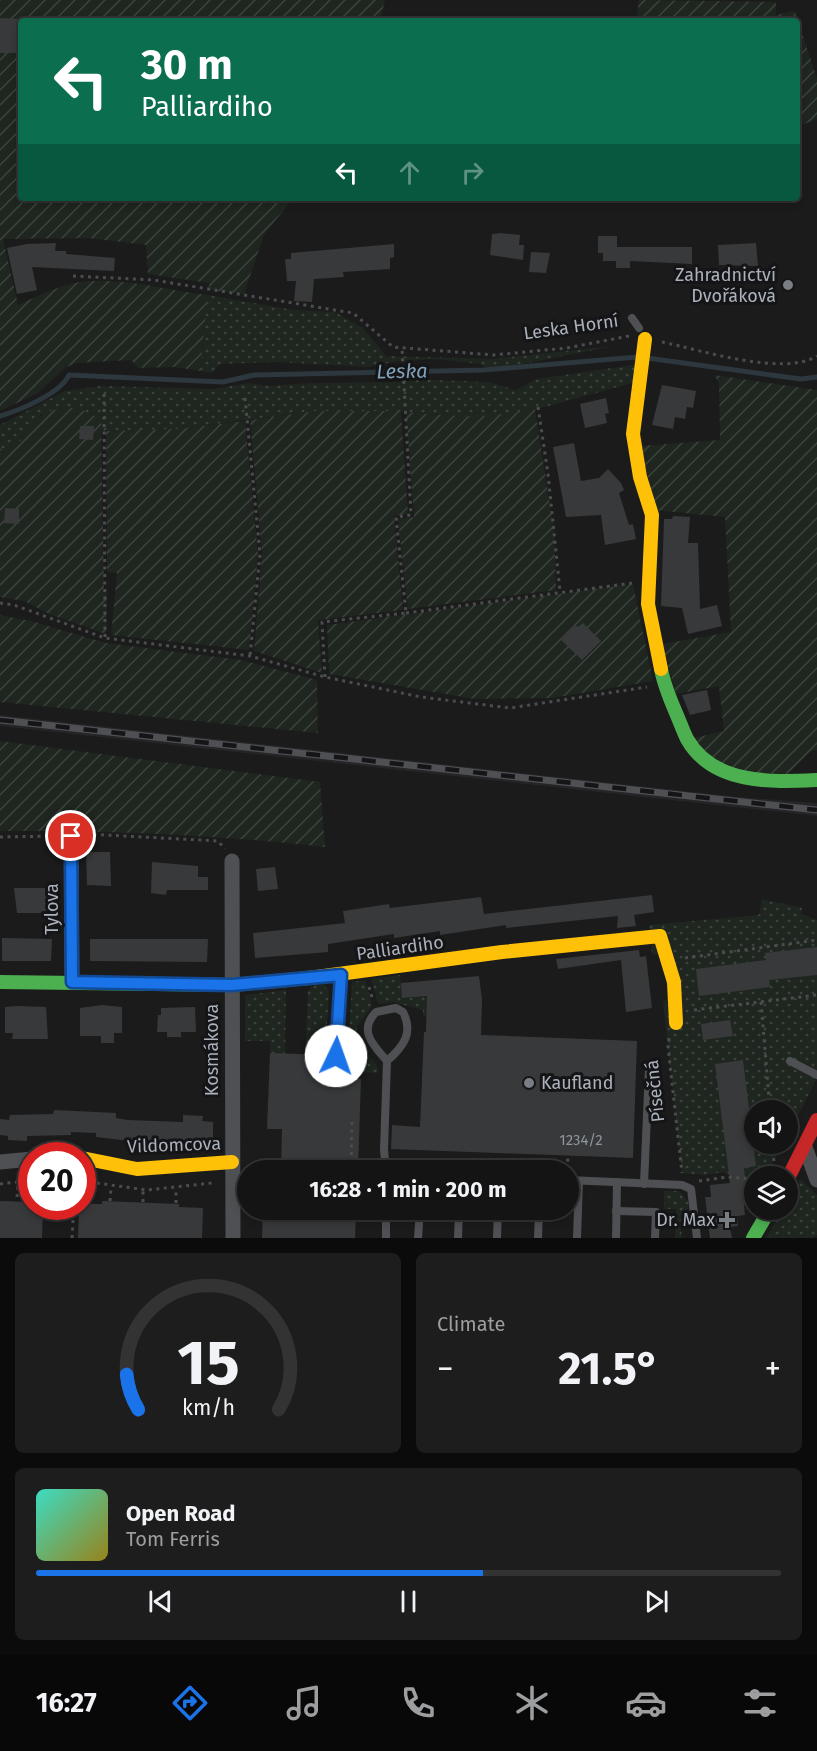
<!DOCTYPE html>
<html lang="en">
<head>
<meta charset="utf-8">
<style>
  :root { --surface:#141414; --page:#1d1d1d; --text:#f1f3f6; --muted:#9d9ea0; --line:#333334; --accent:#1a73e8 }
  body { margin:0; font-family:"Fira Sans",sans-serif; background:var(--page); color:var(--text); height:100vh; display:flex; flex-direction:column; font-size:22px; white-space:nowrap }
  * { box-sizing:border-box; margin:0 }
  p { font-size:20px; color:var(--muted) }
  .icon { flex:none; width:33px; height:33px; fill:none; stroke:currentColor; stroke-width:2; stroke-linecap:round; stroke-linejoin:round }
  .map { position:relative; height:1238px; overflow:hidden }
  .sheet { display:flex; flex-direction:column; gap:15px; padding:15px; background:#0b0b0b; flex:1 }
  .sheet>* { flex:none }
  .guide { position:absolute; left:18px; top:18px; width:782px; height:183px; border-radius:6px; box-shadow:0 3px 9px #0003,0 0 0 2px var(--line); background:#0b6e4f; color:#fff; overflow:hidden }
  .controls { position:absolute; left:744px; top:1100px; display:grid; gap:12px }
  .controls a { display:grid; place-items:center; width:54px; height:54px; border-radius:50%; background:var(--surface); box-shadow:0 3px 9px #0003,0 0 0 2px var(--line); font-size:30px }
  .speed { position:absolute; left:18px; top:1142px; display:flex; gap:12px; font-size:30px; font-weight:700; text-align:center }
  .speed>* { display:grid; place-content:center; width:78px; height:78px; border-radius:50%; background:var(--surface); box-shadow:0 3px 9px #0003,0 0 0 2px var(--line); line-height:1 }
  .speed .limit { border:9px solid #d22; background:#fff; color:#111 }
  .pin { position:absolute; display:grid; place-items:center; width:51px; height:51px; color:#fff; margin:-26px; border:3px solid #fff; border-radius:50%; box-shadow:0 2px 6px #0007 }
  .me { position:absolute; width:66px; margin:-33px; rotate:3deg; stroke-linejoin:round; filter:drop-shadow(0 0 4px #0008) }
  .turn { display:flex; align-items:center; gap:21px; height:126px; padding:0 24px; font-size:27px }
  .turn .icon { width:78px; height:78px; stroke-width:2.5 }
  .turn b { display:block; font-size:42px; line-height:51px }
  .lanes { display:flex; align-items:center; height:57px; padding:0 24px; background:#0003; justify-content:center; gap:30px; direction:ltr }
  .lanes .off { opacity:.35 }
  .big { font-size:45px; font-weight:700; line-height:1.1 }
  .sheet .card { flex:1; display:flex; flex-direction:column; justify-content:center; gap:9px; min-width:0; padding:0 21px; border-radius:9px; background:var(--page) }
  .sheet .dial { align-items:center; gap:0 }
  .dial svg { height:156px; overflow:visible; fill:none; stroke:var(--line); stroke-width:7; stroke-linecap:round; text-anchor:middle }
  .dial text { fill:var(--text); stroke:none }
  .song { display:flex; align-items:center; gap:18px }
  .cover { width:72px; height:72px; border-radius:9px; background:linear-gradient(135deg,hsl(170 70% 55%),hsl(50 70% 35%)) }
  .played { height:6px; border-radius:3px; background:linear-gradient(90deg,var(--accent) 60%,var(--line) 60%) }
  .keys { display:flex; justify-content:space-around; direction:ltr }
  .heat { display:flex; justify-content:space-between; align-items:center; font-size:33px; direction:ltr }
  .sheet .tiles { flex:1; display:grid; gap:15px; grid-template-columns:1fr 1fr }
  .card:last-child { grid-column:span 2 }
  .trip { position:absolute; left:237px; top:1160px; width:342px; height:60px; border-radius:30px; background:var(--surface); box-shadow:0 3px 9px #0003,0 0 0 2px var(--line); font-weight:700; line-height:60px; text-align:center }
  .dock { display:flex; height:96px; justify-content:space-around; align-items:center; background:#080808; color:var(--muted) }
  .dock .icon { width:42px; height:42px }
  .dock .current { color:var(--accent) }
  .dock b { font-size:27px; color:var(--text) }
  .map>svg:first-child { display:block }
  .built { fill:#252528 }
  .grass { fill:url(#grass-dots) }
  .garden { fill:url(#garden-furrows) }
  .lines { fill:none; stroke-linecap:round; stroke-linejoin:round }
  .stream { stroke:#2c373e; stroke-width:5 }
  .building { fill:#38393b }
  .path { stroke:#4b4c4e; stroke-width:3; stroke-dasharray:3 4.5; stroke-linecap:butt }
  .lane { stroke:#4e5054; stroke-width:8 }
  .street { stroke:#4e5054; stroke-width:15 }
  .fast { stroke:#4caf50; stroke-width:14 }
  .slow { stroke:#ffc107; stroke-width:14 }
  .jam { stroke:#c62828; stroke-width:14 }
  .rail-casing { stroke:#4f5053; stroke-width:7 }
  .rail { stroke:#151517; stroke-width:4.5; stroke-dasharray:14; stroke-linecap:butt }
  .route-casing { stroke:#114b97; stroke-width:15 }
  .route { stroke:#1a73e8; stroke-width:10 }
  .poi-dot { fill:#797d84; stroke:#151517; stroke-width:2 }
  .labels { text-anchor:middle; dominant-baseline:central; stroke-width:6; stroke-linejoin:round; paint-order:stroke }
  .number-label { font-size:15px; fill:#8e949c }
  .poi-label { font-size:18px; fill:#abb2bc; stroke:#151517; text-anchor:end }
  .street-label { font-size:18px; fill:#abb2bc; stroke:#151517 }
  .water-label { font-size:20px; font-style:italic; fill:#81a2b9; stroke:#151517 }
</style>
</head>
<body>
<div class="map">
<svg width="817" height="1238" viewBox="0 0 817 1238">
  <defs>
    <pattern id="grass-dots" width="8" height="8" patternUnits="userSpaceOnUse" patternTransform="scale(1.5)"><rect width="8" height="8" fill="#1e261f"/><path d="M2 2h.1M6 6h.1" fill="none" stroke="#3c433e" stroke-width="1.8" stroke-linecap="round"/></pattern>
    <pattern id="garden-furrows" width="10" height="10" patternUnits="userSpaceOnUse" patternTransform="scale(1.5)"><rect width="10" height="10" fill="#1e261f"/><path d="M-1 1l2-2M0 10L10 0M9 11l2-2" fill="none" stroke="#3c433e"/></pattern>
  </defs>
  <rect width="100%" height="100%" fill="#1b1b1b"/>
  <!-- built -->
  <path class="built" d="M0,715L738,797L817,803V816L0,726Z"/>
  <!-- grass -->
  <g class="grass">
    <path d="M208,295L293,310L335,312L363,328L386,356L491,359L614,346L512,366L501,372L489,370L480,364L437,359L398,361L368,367L278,362L220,364L212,373L200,371Z"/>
    <path d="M639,364L636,382L541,408L495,417L468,418L401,411H316L176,429L101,431V420L41,414L18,445L0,449V425L65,391L101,386L213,389L248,383L268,386L312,383L399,382L404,379L489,382L516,390L537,379Z"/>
    <path d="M762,899L802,908L801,914L817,920V1078L788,1135V1110H754V1143H783L766,1176H754V1187L724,1172L703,1175L682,1173L663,1001L668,999L663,954L652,955L649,925L759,915Z"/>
    <path d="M400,975L403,998L481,992L431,1016H423V1010L393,1002L378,1004L371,979Z"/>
    <path d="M365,980L372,1007L357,1026L355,1054H348L352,982Z"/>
    <path d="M324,984L329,991L325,1055L305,1054L308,991L312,986Z"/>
    <path d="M286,990L285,1054L270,1053V1041H245V995Z"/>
    <path d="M358,1035C361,1053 378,1060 379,1073L356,1072Z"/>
    <path d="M800,1179L817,1195V1235L813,1238H766L783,1209H788V1201Z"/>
    <path d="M664,1191H679L688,1201L689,1218L680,1221L682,1238H675L676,1209H664Z"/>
  </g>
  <!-- garden -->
  <g class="garden">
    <path d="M0,0H385L380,21H21V198H293L264,235L244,294L209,290V283L148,274L146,245L89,238L3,239L18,305C41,295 67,281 93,281C132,279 169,291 208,295L200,371L175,367L138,368L131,360L77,363L66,367L38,393L0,411Z"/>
    <path d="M639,0L776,2V15L795,11L817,79V119L797,127L796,21H636Z"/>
    <path d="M714,375L817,390V750H812L788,774L730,773L689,739L724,731L719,686L676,694L662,644L731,632L725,517L654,510L640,446L720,440L719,383Z"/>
    <path d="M79,408L101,420L104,592H107L106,634L49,614L24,601L0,597V449L18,445C40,413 39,409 79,408Z"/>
    <path d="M535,409L554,531L556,590L408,609L398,519L414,517L406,412C457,417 485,419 535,409Z"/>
    <path d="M316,411H401L408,514L394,516L403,610L318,620L322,673L254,651L262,553L250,420Z"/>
    <path d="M245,421L258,554L249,650L111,635L117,573L107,572L106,431L176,429Z"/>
    <path d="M633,584L653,681L552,698L475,699L329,674L327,625Z"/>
    <path d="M0,615L31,621L106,643L241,660L317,680L318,733L0,702Z"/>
    <path d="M0,741L320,782L325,847C217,835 109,830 0,831Z"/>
  </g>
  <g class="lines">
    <!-- stream -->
    <g class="stream">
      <path d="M647,358L801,379L817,377"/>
      <path d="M0,416C20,410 60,394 69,375L223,382L254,375L484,370L637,357"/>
    </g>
  </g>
  <!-- building -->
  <g class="building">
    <path d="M0,18L21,19V53H0Z"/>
    <path d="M501,233L520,235L519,245H524L523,260L490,255L492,234Z"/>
    <path d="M598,236H617V247H692V264L630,261V268H616V261H603V253H598Z"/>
    <path d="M56,243L55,251H66V254L115,258L114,271L32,267L37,290L17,294L7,248L27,244Z"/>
    <path d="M756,243L758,266L719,265L718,245Z"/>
    <path d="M394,244V257L390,258V269L343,272L344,277L314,279L312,302L294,301L296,281H287L285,259H291V253Z"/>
    <path d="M531,252L550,253L546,273L529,272Z"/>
    <path d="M662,385L696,391L693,408L687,407L685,419L675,417L673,429L652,425Z"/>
    <path d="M606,398L609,413L605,414L607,423L585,428L580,404Z"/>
    <path d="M80,426H94L93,440L79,439Z"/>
    <path d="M574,443L581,481L599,478L608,469L621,483L624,490L619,493L629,525L633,524L636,539L605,545L601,515L566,517L553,447Z"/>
    <path d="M5,508L19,509V524L4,523Z"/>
    <path d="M673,516L690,517L688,543H698L700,609L717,605L722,626L688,634L682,608L661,606L664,519H672Z"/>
    <path d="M583,623L601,641L582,660L560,639L575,625L578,627Z"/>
    <path d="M707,690L711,710L690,715L682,695Z"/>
    <path d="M86,852H110L111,886L87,885Z"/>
    <path d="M152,862L198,866V877H208V890H167L166,895L151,893Z"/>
    <path d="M275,867L278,889L258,891L256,869Z"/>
    <path d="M14,888H53V913H17Z"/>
    <path d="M652,895L654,912L634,915L636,926L617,928L618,916L506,928V925L440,935V931L394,938V934L328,944V952L255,958L253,933L345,923L343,911L389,904L390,908L481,897L484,914Z"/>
    <path d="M2,938L52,939L51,961H2Z"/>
    <path d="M90,939H208L207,962L90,961Z"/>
    <path d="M817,947V975L769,980L770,987L699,996L696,969L766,960L765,953Z"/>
    <path d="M639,950L640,957L646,956L652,1008L626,1012L621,960L558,969L556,959Z"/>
    <path d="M479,976L482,1000L481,1035L637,1041L633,1158L391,1149L392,1125L420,1127L424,1032H426L427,996L402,998L401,983Z"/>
    <path d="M102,1005L122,1007V1033H114V1043H101V1036H80V1008Z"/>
    <path d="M17,1006L46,1007L48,1039H12L13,1033H5V1007Z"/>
    <path d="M195,1007L196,1032H181V1037H167V1032H157L158,1015H161V1008Z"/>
    <path d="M730,1020L733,1036L703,1040L701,1024Z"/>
    <path d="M270,1053L330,1055L336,1062L342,1056H348L347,1079H361L358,1170H281L282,1129H267Z"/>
    <path d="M743,1060L756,1166L744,1168L748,1204L744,1205L745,1215L737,1216L738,1226L730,1227L732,1238H710L705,1197H711L710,1185L730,1183L715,1064Z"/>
    <path d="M54,1110L116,1113V1118L127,1120L183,1122V1115L203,1116L202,1121L213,1122V1140H202L201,1143L139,1142L96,1137V1133L71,1132V1135L27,1136V1141L8,1140V1136L0,1135V1119L9,1120L10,1115L53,1114Z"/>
    <path d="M0,1201L32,1202V1206H43L42,1238H0Z"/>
    <path d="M102,1201L179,1204V1207L203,1208L202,1238H78L79,1206L82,1204H102Z"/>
    <path d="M263,1209H341V1212L356,1213L355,1238H262Z"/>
  </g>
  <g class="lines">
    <!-- path -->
    <g class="path">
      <path d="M73,276L154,280L353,313L393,347L493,355L567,348L629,336"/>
      <path d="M662,342C701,350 783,377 817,356"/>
      <path d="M104,394L105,638"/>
      <path d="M245,398L260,554L250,656"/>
      <path d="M538,407L548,474L560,591"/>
      <path d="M0,603L14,605L105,638L250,656L325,677L421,697L510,708L647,687"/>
      <path d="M406,613L633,583"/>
      <path d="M325,677L322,622L406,613L396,517L411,515L402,348"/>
      <path d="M86,834L218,841L225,849"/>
      <path d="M0,837L56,836"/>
      <path d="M685,958L817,940"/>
      <path d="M369,987L373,1001"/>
      <path d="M761,1002L770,1110"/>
      <path d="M694,1010L817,995"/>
      <path d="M669,1038L668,1047L682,1173"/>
      <path d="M773,1143L774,1165"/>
      <path d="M43,1148H70"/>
      <path d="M351,1167L376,1168"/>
      <path d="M567,1169L568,1156"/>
      <path d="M351,1170L352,1119"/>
      <path d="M82,1181L147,1190L212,1183"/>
      <path d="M699,1181L727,1177L754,1179"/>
      <path d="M0,1184L32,1180"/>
      <path d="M17,1197L18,1182"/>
      <path d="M110,1201L111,1187"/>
      <path d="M143,1202V1190"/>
      <path d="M176,1203V1188"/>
      <path d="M72,1238L74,1206"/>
    </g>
    <!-- lane -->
    <g class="lane">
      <path d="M632,318L639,328"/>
      <path d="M336,1056L341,976"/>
      <path d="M790,1061L817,1075"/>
      <path d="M386,1170L384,1150L387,1061C373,1045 358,1031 376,1012L396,1008L403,1012C414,1033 403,1047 387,1061"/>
      <path d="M568,1180L682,1185L691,1189L697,1238"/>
      <path d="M644,1184L649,1069"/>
      <path d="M616,1211L656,1212L655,1238"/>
      <path d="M386,1238V1209"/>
      <path d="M418,1238L420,1209"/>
      <path d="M458,1238L459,1209"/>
      <path d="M497,1238L498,1209"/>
      <path d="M538,1238L539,1209"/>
      <path d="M577,1238L579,1181"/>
      <path d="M616,1238L617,1182"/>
    </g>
    <!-- street -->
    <g class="street">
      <path d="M71,836L72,982"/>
      <path d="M232,861L233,1238"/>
      <path d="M805,1147L817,1180"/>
      <path d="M0,1162L32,1159"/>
    </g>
    <!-- fast -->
    <g class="fast">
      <path d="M661,669C664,685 670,699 676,713C680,722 683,731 687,739C713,785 772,782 817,780"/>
      <path d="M0,982L232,985L309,978"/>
      <path d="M753,1238L770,1209"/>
    </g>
    <!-- slow -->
    <g class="slow">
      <path d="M645,339L633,434L640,477L652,515L648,604L661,669"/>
      <path d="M309,978L502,952L660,936L674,982L676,1023"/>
      <path d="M82,1158L137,1169L232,1162"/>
    </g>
    <!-- jam -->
    <path class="jam" d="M788,1178L817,1120"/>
    <defs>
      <path id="rail" d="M0,720L817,810"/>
    </defs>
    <!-- rail casing -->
    <use href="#rail" class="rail-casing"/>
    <!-- rail -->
    <use href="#rail" class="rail"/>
  </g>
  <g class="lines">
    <defs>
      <path id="route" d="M71,836L72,982L232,985L341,975L336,1056"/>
    </defs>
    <!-- route casing -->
    <use href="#route" class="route-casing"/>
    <!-- route -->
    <use href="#route" class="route"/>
  </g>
  <!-- markers -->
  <g class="poi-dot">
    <circle cx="788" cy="285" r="6"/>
    <circle cx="529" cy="1083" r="6"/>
    <path d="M724 1211h6v6h6v6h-6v6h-6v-6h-6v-6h6z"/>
  </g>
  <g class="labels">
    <!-- number labels -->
    <g class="number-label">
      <text x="581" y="1140">1234/2</text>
    </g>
    <!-- poi labels -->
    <g class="poi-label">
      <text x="776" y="275">Zahradnictví<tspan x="776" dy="21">Dvořáková</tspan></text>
      <text x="541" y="1083" text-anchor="start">Kaufland</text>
      <text x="715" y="1220">Dr. Max</text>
    </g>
    <!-- street labels -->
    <g class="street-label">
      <text transform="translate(571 327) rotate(-8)">Leska Horní</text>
      <text transform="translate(52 909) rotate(-90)">Tylova</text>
      <text transform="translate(400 948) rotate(-8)">Palliardiho</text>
      <text transform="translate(212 1050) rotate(-90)">Kosmákova</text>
      <text transform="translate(655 1091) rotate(-96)">Písečná</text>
      <text transform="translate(174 1145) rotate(-2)">Vildomcova</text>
    </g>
    <!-- water labels -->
    <g class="water-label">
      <text transform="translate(402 371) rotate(-1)">Leska</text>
    </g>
  </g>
</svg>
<div class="controls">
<a><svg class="icon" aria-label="sound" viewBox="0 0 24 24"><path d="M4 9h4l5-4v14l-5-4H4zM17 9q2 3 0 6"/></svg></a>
<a><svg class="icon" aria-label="layers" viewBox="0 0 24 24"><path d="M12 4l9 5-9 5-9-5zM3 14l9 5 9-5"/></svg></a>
</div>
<div class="speed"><div class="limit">20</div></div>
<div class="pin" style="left:71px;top:836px;background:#d93025"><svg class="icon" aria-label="arrive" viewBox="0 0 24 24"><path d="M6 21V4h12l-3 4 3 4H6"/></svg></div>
<svg class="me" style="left:336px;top:1056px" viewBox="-20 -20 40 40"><circle r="19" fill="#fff"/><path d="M0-13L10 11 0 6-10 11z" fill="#1a73e8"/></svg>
<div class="trip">16:28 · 1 min · 200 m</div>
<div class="guide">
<div class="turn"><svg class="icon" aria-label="left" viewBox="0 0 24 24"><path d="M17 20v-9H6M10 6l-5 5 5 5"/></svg><div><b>30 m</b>Palliardiho</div></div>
<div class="lanes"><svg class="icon" aria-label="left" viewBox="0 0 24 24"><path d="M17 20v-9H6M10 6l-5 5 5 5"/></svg><svg class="icon off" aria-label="ahead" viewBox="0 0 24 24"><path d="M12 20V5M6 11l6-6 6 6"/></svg><svg class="icon off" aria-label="right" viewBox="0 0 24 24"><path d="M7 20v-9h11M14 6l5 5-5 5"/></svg></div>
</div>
</div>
<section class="sheet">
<div class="tiles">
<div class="card dial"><svg viewBox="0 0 100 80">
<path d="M14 69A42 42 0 1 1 86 69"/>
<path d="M14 69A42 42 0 0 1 8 51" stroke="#1a73e8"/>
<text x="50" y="56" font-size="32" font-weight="700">15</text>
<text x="50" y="72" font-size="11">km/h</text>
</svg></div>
<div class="card"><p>Climate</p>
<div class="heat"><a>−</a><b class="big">21.5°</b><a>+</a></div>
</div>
<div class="card">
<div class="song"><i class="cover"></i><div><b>Open Road</b><p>Tom Ferris</p></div></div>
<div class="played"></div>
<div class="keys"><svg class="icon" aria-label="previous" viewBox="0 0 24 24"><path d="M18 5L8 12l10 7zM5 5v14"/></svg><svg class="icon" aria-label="pause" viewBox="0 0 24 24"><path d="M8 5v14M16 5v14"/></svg><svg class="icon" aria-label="next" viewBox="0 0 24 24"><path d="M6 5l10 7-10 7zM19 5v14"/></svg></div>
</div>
</div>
</section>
<nav class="dock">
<b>16:27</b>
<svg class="icon current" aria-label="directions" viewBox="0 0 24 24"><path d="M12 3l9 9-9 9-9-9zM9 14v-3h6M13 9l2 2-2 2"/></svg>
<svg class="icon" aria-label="music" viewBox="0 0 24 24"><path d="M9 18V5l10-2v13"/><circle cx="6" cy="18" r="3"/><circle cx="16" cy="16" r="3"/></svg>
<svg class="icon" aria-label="phone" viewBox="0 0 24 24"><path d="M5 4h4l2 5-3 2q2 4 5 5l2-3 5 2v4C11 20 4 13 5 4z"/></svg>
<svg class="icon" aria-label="climate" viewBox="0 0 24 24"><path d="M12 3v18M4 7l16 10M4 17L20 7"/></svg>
<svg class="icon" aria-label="car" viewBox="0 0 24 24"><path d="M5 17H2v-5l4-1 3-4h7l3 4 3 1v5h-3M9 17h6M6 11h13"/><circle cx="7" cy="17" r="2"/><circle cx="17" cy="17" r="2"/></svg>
<svg class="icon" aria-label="filters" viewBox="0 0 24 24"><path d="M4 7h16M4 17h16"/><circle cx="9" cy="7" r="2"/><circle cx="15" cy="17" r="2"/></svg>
</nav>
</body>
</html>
